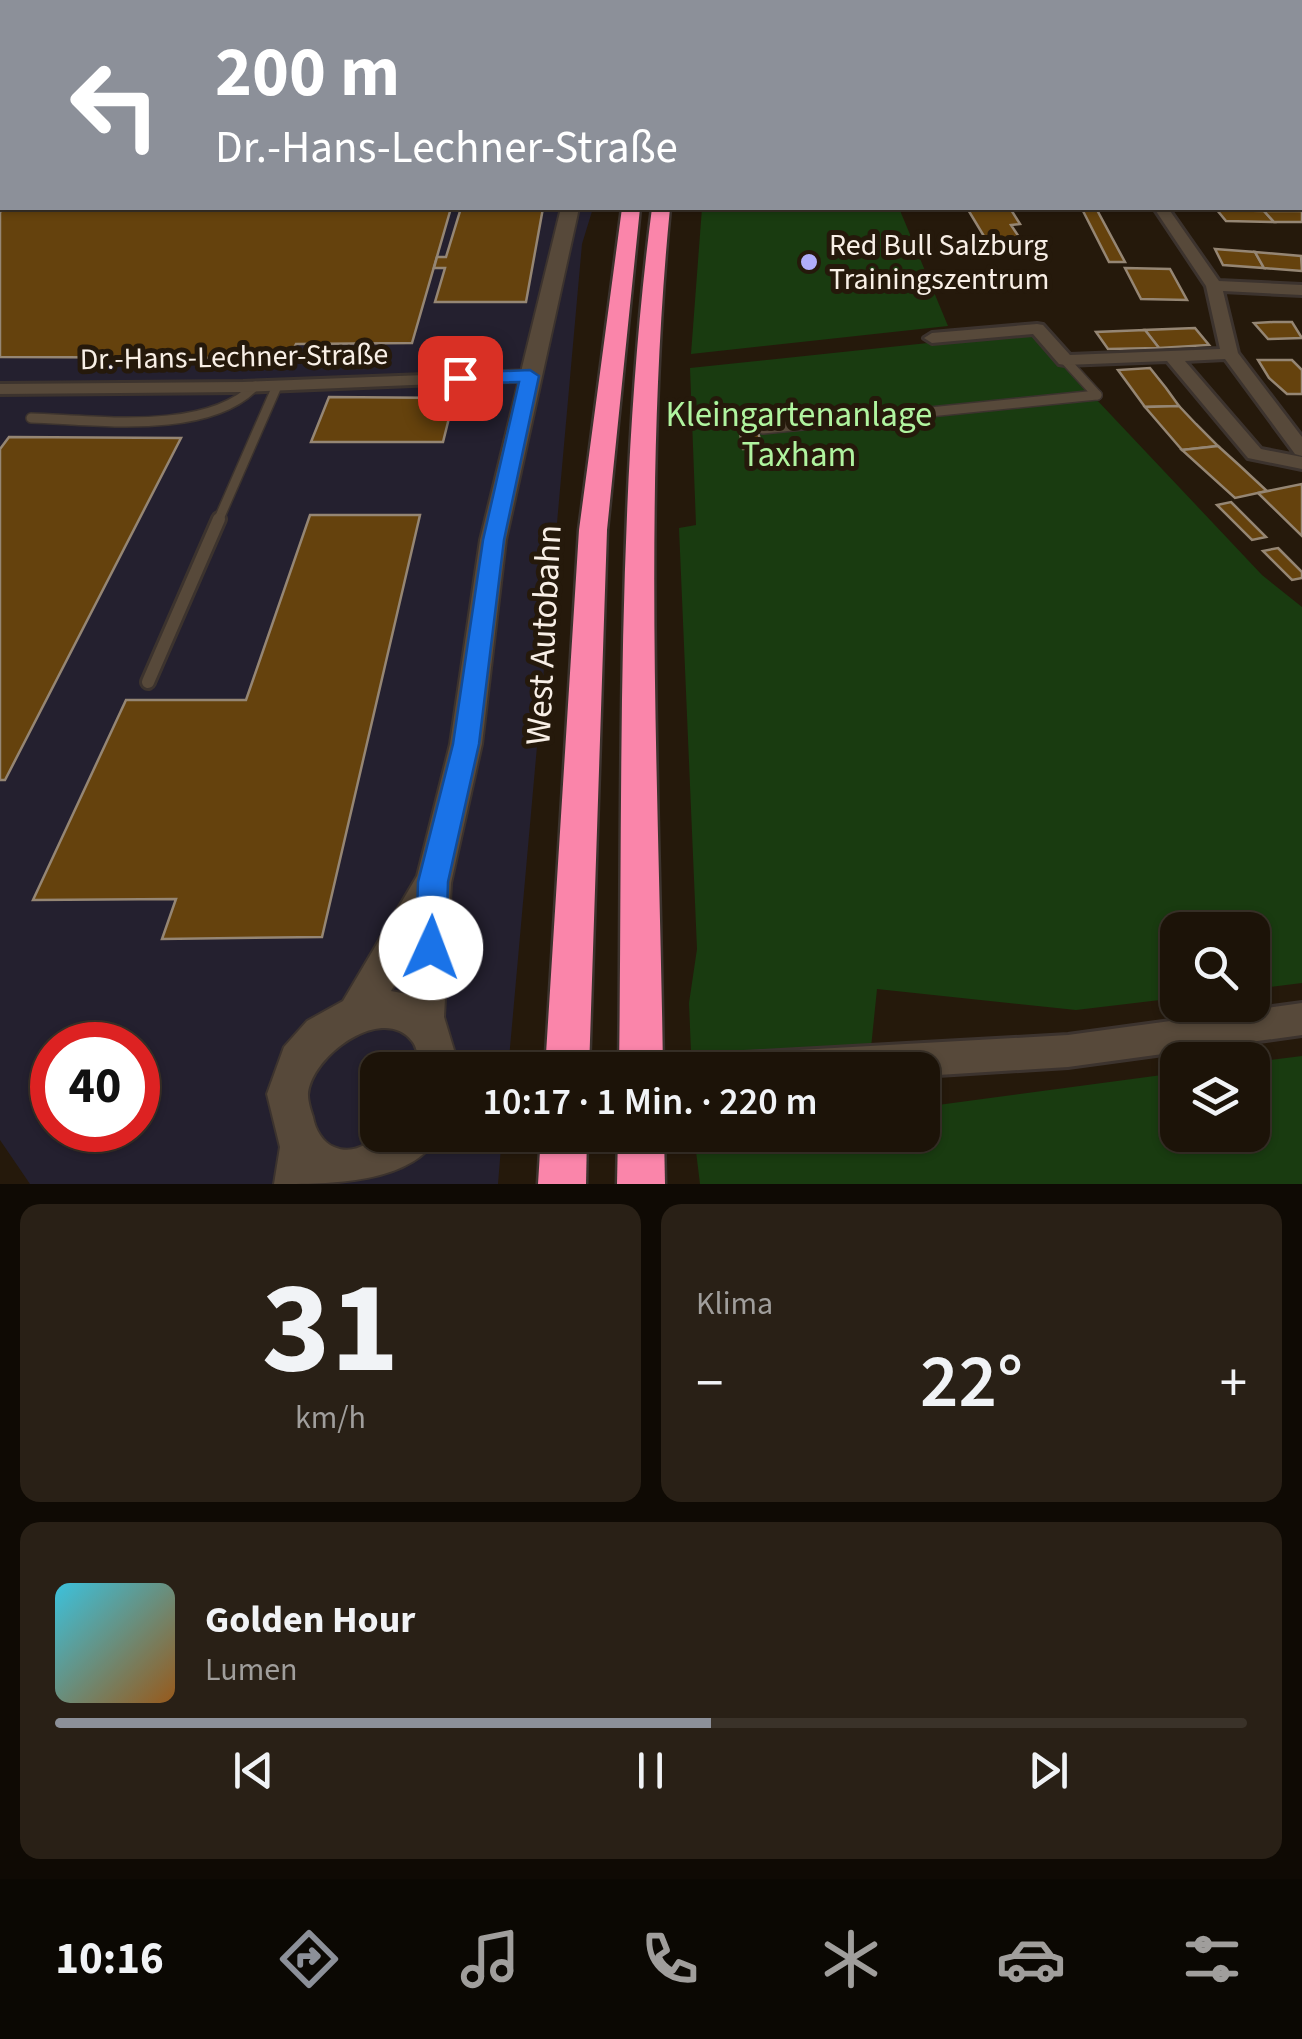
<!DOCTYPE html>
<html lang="de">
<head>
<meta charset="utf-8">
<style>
  :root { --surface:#1c1308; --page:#292016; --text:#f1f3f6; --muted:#a09e9c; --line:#3a3229; --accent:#8c9099 }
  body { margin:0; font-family:"Source Sans 3",sans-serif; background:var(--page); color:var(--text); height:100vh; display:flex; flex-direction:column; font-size:38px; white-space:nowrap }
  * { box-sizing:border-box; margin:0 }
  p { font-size:32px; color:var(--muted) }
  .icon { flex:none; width:55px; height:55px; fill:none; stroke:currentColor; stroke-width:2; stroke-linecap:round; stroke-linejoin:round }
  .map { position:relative; height:1184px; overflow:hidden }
  .drawer { display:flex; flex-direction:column; gap:20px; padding:20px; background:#0f0a04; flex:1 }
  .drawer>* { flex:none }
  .banner { position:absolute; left:0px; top:0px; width:1302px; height:210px; box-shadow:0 2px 8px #0004,0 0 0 2px var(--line); background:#8c9099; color:#fff; overflow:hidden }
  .buttons { position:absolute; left:1160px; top:912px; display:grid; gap:20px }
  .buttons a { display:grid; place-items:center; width:110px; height:110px; border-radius:20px; background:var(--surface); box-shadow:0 2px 8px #0004,0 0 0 2px var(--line); font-size:50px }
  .speed { position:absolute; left:30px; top:1022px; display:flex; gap:20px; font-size:50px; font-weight:700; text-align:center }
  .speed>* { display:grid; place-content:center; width:130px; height:130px; border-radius:50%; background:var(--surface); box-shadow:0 2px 8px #0004,0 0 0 2px var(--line); line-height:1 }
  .speed .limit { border:15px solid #d22; background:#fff; color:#111 }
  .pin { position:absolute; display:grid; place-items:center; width:85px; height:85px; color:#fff; margin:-42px; border-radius:20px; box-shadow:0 5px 15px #0006 }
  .me { position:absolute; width:110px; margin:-55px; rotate:2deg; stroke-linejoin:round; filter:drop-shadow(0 0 8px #0008) }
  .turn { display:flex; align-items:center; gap:35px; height:210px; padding:0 50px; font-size:45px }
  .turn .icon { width:130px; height:130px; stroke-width:2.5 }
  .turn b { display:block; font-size:70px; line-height:85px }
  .big { font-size:75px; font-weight:600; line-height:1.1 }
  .drawer .widget { flex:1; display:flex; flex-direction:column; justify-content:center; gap:15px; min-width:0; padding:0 35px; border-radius:20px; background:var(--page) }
  .drawer .dial { align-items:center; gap:0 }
  .dial b { font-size:130px; line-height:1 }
  .song { display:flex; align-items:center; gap:30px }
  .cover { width:120px; height:120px; border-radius:15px; background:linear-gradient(135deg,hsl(190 70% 55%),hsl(30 70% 35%)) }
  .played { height:10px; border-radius:5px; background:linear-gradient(90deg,var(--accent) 55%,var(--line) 55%) }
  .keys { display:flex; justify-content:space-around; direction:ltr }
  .heat { display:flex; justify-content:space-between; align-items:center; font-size:55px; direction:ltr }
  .drawer .tiles { flex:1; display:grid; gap:20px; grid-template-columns:1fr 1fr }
  .widget:last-child { grid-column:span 2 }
  .trip { position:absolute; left:360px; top:1052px; width:580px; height:100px; border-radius:20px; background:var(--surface); box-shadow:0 2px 8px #0004,0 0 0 2px var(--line); font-weight:600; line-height:100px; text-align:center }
  .tab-bar { display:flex; height:160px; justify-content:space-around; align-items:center; background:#0b0803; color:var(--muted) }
  .tab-bar .icon { width:70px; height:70px }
  .tab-bar .selected { color:var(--accent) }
  .tab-bar b { font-size:45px; color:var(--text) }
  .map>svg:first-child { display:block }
  .industrial { fill:#24202f; fill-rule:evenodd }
  .green { fill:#193b10 }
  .building { fill:#65420d; stroke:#958674; stroke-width:2.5 }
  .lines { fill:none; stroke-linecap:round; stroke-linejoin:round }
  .minor-tunnel { stroke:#45392c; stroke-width:11; stroke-dasharray:11 5; stroke-linecap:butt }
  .service-far2-casing { stroke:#3c332e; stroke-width:8 }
  .service-far1-casing { stroke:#3c332e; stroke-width:12 }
  .service-casing { stroke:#3c332e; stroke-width:18 }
  .minor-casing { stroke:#3c332e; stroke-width:6 }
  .tertiary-casing { stroke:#3c332e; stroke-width:4 }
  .motorway-casing { stroke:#3c332e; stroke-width:5 }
  .service-far2 { stroke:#57493a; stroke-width:5 }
  .service-far1 { stroke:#57493a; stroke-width:9 }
  .service { stroke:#57493a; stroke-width:12 }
  .minor { fill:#57493a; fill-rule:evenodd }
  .tertiary { fill:#57493a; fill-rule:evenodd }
  .motorway { fill:#fa85aa; fill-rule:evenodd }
  .rail { stroke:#9d9287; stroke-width:4 }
  .route { fill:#1a73e8; stroke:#114b97; stroke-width:2.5 }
  .poi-dot { fill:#b0aefa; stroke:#25190b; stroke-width:4 }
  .labels { text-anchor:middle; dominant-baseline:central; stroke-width:10; stroke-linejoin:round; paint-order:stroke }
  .far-poi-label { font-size:30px; fill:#f8efe6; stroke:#25190b; text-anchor:start }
  .far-street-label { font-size:30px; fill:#f8efe6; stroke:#25190b }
  .park-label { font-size:35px; fill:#b0f49f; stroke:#25190b }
  .street-label { font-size:35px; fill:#f8efe6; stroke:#25190b }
</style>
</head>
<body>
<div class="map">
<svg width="1302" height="1184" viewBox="0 0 1302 1184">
  <rect width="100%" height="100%" fill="#25190b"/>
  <!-- industrial -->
  <path class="industrial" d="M0,77L2,208H593L582,244L508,1070H378V1135H502L498,1184H30L0,1140ZM52,1045H138V1130H52Z"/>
  <!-- green -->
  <g class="green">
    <path d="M702,208H899L948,326L691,354Z"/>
    <path d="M1023,333L1040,339L1086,389L1082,395L1096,399L1262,575L1302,607V983L1253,989L1252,930H1178L1177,998L1076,1010L877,989L871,1048L691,1052L689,1003L697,949L679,528L696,525L690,368Z"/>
    <path d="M1302,1056V1184H700L694,1135H922L923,1107L1177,1073L1178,1135H1252L1253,1062Z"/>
  </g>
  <!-- building -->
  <g class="building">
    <path d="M5,208H451L412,343L296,344L289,358L0,357V212Z"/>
    <path d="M461,208H543L526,302H435L445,268H434L437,257H446Z"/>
    <path d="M967,208H1010L1020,224L1011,225L1029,252L994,253Z"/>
    <path d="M1082,209L1097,210L1125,262H1109Z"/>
    <path d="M1217,210L1264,211L1274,222L1226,221Z"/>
    <path d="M1264,211H1302V222H1274Z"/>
    <path d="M1215,249L1255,252L1264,268L1223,265Z"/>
    <path d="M1255,252L1301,256L1302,271L1264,268Z"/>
    <path d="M1125,268L1170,269L1187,300L1141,299Z"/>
    <path d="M1273,322H1292L1302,338L1268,339L1254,323Z"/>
    <path d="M1195,328L1209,345L1159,348L1145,330Z"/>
    <path d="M1145,330L1159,348L1108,349L1096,332Z"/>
    <path d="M1258,360H1292L1302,370V394H1287L1269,378Z"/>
    <path d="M1150,368L1166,388L1179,406L1145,407L1118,370Z"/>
    <path d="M329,397L454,398L443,442H311Z"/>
    <path d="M1179,406L1196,424L1218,446L1182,450L1145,407Z"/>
    <path d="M758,432L762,448L743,449L740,433Z"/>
    <path d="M9,437L181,438L5,780H0V449Z"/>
    <path d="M1218,446L1239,465L1267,491L1235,498L1182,450Z"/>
    <path d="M1302,484V536L1258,493Z"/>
    <path d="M1231,502L1266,537L1252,540L1217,505Z"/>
    <path d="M310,515H420L322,937L162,939L176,899L33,900L126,700H246Z"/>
    <path d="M1278,548L1302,572V578L1292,580L1263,551Z"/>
  </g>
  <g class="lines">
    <!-- minor-tunnel -->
    <path class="minor-tunnel" d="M632,2H636"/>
    <defs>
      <g id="service-far2">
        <path d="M803,0L836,2"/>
        <path d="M1221,0L1225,2"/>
      </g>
      <g id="service-far1">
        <path d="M1065,360L1097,395"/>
        <path d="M31,418C95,420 207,436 255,386"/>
        <path d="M763,429L1097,395"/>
        <path d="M218,521L277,386"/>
      </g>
      <path id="service" d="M148,682L219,519"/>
      <g id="minor">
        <path d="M559,0H635L637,2H563Z"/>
        <path d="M1068,0H1078L1079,2H1070Z"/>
        <path d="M1243,0H1253V2H1244Z"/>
        <path d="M2,20V27L0,28V21Z"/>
        <rect x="1300" y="31" width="2" height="6"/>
        <rect x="0" y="77" width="2" height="6"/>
        <path d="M1300,115L1302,116V125L1300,124Z"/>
        <path d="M1154,208H1168L1219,281L1302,285V295L1223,291L1238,353L1302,437V456L1295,454L1225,359L1185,361L1261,449L1302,457V469L1248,458L1167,361L1065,365L1059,364L1033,334L932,343L924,338L932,333L1037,324L1043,325L1070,355L1220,349L1206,286Z"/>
        <path d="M530,371L536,372V380L243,392L0,394V384L243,382Z"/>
        <path d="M1302,1003V1035L1068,1067L922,1076V1070H726L731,1058L743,1053L1068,1035Z"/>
      </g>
      <g id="tertiary">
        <rect x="0" y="70" width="2" height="8"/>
        <path d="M561,208H579L506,540L482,744L451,883L444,1017L460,1070H420C418,1060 418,1048 412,1041C382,1003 310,1057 308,1095C308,1102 311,1111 313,1117C315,1129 323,1143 334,1147C355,1156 368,1141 385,1135C399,1130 424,1135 439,1135C412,1184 331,1184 274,1184L280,1147L267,1094L284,1047L307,1021L343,1001L417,876L450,744L480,540ZM410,958L407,994L391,991Z"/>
      </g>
      <g id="motorway">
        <rect x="671" y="0" width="12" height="2"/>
        <path d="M622,208H640L607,530L589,1070H545L579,530Z"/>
        <path d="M652,208H670C642,493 659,784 663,1070H619C623,784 615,492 652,208Z"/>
        <path d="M541,1135H587L586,1184H538Z"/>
        <path d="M618,1135H664L665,1184H617Z"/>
      </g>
    </defs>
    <!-- service-far2 casing -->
    <use href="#service-far2" class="service-far2-casing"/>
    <!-- service-far1 casing -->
    <use href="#service-far1" class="service-far1-casing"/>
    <!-- service casing -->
    <use href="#service" class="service-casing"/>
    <!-- minor casing -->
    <use href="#minor" class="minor-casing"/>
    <!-- tertiary casing -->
    <use href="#tertiary" class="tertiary-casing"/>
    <!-- motorway casing -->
    <use href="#motorway" class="motorway-casing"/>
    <!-- service-far2 -->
    <use href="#service-far2" class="service-far2"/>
    <!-- service-far1 -->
    <use href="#service-far1" class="service-far1"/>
    <!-- service -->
    <use href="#service" class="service"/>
    <!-- minor -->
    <use href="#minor" class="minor"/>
    <!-- tertiary -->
    <use href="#tertiary" class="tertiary"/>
    <!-- motorway -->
    <use href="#motorway" class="motorway"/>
    <!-- rail -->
    <path class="rail" d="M17,2L21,0"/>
  </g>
  <!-- route -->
  <path class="route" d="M530,370L539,376L504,540L479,744L448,882L446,948L442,958L431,963L420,958L416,948L418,882L453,744L483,540L519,382L460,384L452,378L460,373Z"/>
  <!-- markers -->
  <circle class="poi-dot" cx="809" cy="262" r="10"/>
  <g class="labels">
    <!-- far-poi labels -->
    <g class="far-poi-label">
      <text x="829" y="245">Red Bull Salzburg<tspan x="829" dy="34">Trainingszentrum</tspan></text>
    </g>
    <!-- far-street labels -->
    <g class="far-street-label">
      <text transform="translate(234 357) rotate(-1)">Dr.-Hans-Lechner-Straße</text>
    </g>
    <!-- park labels -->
    <g class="park-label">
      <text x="799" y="415">Kleingartenanlage<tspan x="799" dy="40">Taxham</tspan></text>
    </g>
    <!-- street labels -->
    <g class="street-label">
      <text transform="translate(544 635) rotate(-87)">West Autobahn</text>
    </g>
  </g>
</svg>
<div class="buttons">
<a><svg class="icon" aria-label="search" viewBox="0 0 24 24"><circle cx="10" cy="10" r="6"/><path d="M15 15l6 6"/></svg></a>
<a><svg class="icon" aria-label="layers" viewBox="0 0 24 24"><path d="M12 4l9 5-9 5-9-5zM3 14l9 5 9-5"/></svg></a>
</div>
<div class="speed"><div class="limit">40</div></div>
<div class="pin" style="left:460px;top:378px;background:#d93025"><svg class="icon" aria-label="arrive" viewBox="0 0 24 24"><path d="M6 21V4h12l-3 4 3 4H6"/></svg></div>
<svg class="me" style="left:431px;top:948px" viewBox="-20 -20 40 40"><circle r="19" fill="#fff"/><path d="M0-13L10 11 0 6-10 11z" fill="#1a73e8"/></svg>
<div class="trip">10:17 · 1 Min. · 220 m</div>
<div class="banner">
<div class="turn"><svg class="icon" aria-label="left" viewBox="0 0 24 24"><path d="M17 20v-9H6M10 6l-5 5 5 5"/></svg><div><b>200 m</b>Dr.-Hans-Lechner-Straße</div></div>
</div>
</div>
<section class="drawer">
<div class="tiles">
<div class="widget dial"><b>31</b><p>km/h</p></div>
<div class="widget"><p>Klima</p>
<div class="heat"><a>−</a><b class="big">22°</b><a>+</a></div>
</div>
<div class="widget">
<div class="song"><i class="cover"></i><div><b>Golden Hour</b><p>Lumen</p></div></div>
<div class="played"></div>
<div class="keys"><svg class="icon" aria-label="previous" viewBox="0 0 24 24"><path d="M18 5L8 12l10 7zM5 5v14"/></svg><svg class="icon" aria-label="pause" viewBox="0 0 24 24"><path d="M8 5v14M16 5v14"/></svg><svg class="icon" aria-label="next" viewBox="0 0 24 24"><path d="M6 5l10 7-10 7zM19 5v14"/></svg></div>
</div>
</div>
</section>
<nav class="tab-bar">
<b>10:16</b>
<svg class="icon selected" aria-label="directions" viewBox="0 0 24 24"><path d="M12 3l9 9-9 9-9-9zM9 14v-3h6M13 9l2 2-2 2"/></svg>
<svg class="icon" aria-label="music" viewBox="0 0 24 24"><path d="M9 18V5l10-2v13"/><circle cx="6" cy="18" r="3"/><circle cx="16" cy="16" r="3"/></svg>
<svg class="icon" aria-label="phone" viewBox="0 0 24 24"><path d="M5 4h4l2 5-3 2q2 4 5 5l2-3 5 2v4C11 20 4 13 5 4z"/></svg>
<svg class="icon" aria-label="climate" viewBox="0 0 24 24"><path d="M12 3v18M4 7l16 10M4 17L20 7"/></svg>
<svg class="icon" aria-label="car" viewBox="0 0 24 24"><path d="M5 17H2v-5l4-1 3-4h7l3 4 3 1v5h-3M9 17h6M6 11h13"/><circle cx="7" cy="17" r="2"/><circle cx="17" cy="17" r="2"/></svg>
<svg class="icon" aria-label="filters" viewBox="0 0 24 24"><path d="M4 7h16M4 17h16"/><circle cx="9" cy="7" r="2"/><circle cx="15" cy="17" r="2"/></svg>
</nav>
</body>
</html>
